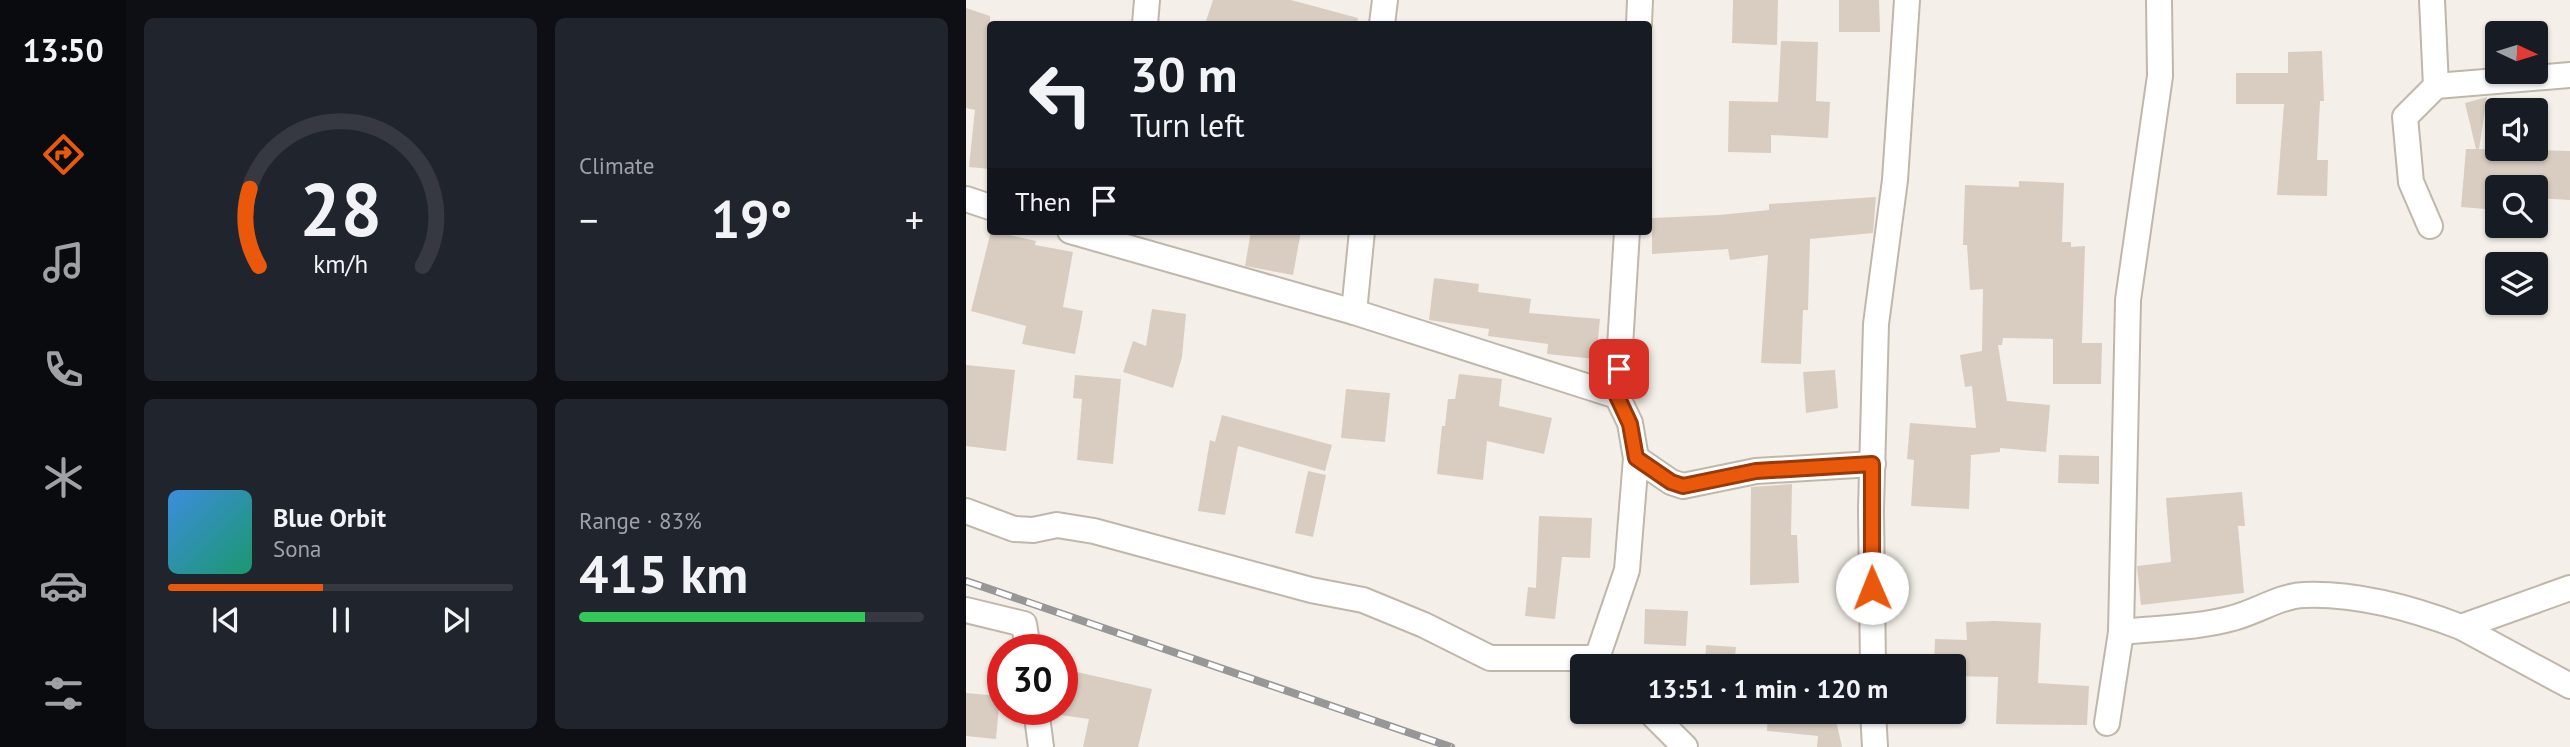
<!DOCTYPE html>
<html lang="en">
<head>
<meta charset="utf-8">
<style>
  :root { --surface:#171b24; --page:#20242c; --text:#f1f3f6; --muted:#9ea1a6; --line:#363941; --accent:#ea580c }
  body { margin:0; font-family:"PT Sans",sans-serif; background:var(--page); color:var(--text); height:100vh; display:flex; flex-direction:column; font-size:26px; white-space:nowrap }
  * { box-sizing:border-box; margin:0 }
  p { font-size:23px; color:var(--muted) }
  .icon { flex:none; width:38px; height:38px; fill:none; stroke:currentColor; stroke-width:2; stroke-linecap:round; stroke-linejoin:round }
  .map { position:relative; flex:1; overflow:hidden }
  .panel { display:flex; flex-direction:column; gap:18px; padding:18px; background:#0d0f14; width:840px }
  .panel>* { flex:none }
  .top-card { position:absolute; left:21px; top:21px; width:665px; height:214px; border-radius:7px; box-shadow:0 2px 5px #0004; background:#171b24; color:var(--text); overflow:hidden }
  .needle { width:46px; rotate:94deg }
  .tools { position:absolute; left:1519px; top:21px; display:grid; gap:14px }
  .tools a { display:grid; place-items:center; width:63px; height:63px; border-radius:7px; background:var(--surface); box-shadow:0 2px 5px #0004; font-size:35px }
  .speed { position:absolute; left:21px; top:634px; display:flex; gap:14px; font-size:35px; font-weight:700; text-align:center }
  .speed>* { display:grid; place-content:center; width:91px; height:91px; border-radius:50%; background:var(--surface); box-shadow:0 2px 5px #0004; line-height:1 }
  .speed .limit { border:10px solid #d22; background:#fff; color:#111 }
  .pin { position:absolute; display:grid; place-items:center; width:60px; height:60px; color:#fff; margin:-30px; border-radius:14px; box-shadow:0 4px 10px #0006 }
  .me { position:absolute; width:77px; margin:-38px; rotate:359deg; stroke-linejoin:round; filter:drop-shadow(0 0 5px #0008) }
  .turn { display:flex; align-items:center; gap:24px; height:147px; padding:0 28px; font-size:32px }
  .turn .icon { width:91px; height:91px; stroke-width:2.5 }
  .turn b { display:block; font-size:49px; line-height:60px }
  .then { display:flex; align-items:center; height:66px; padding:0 28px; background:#0003; gap:14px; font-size:26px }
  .big { font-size:52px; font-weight:700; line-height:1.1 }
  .panel .tile { flex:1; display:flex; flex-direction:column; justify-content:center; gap:10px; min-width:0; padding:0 24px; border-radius:10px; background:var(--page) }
  .panel .dial { align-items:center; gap:0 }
  .dial svg { height:182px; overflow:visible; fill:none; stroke:var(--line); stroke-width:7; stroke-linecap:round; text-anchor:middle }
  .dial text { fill:var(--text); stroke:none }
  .song { display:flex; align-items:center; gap:21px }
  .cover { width:84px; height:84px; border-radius:10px; background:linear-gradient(135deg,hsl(210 70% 55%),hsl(160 70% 35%)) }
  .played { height:7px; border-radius:4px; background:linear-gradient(90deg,var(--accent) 45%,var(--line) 45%) }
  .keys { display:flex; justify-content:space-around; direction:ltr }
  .heat { display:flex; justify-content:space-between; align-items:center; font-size:38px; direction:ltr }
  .charge { height:10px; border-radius:5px; background:linear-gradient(90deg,#34c759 83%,var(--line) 0) }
  .panel .tiles { flex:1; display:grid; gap:18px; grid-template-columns:repeat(2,1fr) }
  .trip { position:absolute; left:604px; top:654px; width:396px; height:70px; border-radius:7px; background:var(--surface); box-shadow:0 2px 5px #0004; font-weight:700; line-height:70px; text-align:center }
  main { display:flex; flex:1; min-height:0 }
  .dock { display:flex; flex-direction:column; width:126px; justify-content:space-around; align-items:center; background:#090b0e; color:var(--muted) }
  .dock .icon { width:49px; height:49px }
  .dock .active { color:var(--accent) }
  .dock b { font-size:32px; color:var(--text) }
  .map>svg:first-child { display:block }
  .building { fill:#d9cdc1 }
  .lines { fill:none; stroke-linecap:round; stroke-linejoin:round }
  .minor-casing { stroke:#c0b7ab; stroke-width:28 }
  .minor { stroke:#fff; stroke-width:24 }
  .rail-casing { stroke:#979797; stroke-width:8 }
  .rail { stroke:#fff; stroke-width:5; stroke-dasharray:16; stroke-linecap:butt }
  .route-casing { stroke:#983908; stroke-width:18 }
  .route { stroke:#ea580c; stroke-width:12 }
</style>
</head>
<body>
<main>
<nav class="dock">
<b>13:50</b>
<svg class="icon active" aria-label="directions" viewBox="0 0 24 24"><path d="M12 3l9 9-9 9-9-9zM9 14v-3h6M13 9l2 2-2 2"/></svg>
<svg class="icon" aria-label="music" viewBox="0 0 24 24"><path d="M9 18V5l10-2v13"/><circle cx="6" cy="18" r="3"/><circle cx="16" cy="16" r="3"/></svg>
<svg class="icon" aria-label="phone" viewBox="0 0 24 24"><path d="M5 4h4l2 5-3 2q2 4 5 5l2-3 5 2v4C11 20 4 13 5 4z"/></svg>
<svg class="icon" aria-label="climate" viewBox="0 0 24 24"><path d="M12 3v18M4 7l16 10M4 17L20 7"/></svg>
<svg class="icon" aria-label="car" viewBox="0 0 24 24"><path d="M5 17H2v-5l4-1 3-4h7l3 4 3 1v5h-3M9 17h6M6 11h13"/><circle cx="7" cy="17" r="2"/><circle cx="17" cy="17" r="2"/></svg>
<svg class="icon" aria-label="filters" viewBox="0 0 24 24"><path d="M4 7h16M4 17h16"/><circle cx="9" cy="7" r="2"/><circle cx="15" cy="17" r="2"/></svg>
</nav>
<section class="panel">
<div class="tiles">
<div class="tile dial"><svg viewBox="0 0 100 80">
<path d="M14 69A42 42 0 1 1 86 69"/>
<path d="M14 69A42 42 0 0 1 10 35" stroke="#ea580c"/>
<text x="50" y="56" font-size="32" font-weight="700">28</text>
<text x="50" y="72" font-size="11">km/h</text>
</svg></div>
<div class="tile"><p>Climate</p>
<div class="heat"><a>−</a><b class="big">19°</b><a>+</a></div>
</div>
<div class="tile">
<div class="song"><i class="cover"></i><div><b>Blue Orbit</b><p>Sona</p></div></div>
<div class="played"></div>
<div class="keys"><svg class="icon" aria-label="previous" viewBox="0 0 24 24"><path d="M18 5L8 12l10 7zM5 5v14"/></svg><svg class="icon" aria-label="pause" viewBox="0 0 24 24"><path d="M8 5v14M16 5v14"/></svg><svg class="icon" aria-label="next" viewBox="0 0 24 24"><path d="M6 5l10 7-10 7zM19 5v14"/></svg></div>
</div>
<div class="tile"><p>Range · 83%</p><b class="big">415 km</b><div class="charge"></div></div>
</div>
</section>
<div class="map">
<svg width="1604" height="747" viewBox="0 0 1604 747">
  <rect width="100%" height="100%" fill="#f4f0e9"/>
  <!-- building -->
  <g class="building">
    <path d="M247,0H325L392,18L391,24H239Z"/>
    <path d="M767,0H812L811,45L766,43Z"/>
    <path d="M873,0H913L914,32H873Z"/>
    <path d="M0,8L24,16V169L3,167L9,110L0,108Z"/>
    <path d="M815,41L852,42L850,101L864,102L862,138L805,135V153L762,152L763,101L812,102Z"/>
    <path d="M1356,51L1358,101H1354L1351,160H1362L1361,196L1311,195L1318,104H1270V73H1322V52Z"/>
    <path d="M1521,97L1513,149L1604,151V200L1570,198V187H1531V210L1495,207L1500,149H1510L1499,103Z"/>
    <path d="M1053,181L1098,183L1096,242H1105V247L1119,246L1116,343H1136L1135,384H1087V339L1037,338L1036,345H1032L1041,401L1084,405L1080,452L1034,448V452L1005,455L1003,509L945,506L948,460L941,459L944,423L1010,428L1006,386L999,387L994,355L1016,351L1017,289L1004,290L1001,245H997L999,185L1053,187Z"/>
    <path d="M910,197L907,233L844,239L842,310H837L835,364L795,363L802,255L764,260L762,249L686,254V218L753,215L803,210V204Z"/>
    <path d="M25,231L70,241L69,245L107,252L97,307L117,311L109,354L56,344L60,326L5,311Z"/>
    <path d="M285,231H335L327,275L279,266Z"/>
    <path d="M468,278L513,284L512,292L565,299L563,313L634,319L630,359L581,354L582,344L522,336L523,329L463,320Z"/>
    <path d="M186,309L220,314L216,357L207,388L157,372L167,341L180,346Z"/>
    <path d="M0,365L49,370L40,451L0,446Z"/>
    <path d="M869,370L872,408L840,413L837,372Z"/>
    <path d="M493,374L536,379L533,406L586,418L578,454L521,441L517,480L471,474L476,426H479L482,399H489Z"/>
    <path d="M109,375L155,379L147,464L111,460L116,399L107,398Z"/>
    <path d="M380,389L424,393L419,442L375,438Z"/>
    <path d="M256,415L366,445L359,471L272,446L259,515L232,511L244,440L249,442Z"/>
    <path d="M1093,455L1133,456V484L1092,483Z"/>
    <path d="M342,471L360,475L347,537L329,533Z"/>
    <path d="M826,484L825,535H831L833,583L784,585L785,487Z"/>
    <path d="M1276,492L1279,526H1272L1278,593L1175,605L1171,566L1205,562L1200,498Z"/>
    <path d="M573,516L626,518L624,558L596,557L589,619L559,616L562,587L570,588Z"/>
    <path d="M679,609L722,611L720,646L678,644Z"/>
    <path d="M1028,621L1075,623L1072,683L1123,686L1121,725L1030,724L1032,677L987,676V667H968L969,639L1001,640L1000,622Z"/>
    <path d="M740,645L770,647L768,667H739Z"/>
    <path d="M102,670L186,689L172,747H117L123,719L95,715Z"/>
    <path d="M0,693L34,696L30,739L0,736Z"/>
    <path d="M802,712H868L876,747H851L852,736L801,731Z"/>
  </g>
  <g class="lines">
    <defs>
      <g id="minor">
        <path d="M1466,0L1470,86"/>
        <path d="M179,24L181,0"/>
        <path d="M416,24L419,0"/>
        <path d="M673,24L674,0"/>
        <path d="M0,199L24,207"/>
        <path d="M1464,226L1445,182L1439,117L1470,86L1604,75"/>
        <path d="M104,231L388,312L651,396"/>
        <path d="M388,312L396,231"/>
        <path d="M670,458L705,482L717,486L790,471L907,464"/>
        <path d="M0,511L48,529L67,530L91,525L128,531L345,590L397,600L458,625L524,658H631L640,667"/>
        <path d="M0,610L58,624L62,649"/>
        <path d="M1495,627L1604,686"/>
        <path d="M1155,632C1192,628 1231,628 1267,618C1291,612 1313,596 1338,595C1389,593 1448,609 1495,627L1604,588"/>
        <path d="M631,658L661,570L670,458L664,423L651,396L661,231"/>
        <path d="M907,667L905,510L910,324L929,180L941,0"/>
        <path d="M70,709L75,747"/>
        <path d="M684,712L719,747"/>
        <path d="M907,712L909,747"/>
        <path d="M1141,723L1155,632L1162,300L1194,76L1193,0"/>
      </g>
    </defs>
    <!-- minor casing -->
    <use href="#minor" class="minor-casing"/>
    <!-- minor -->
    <use href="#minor" class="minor"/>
    <defs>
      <path id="rail" d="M0,581L485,747"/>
    </defs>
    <!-- rail casing -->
    <use href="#rail" class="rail-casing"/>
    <!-- rail -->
    <use href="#rail" class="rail"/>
  </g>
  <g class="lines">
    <defs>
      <path id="route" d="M653,369L651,396L664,424L670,458L705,482L717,486L790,471L906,464V588"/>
    </defs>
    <!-- route casing -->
    <use href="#route" class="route-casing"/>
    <!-- route -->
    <use href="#route" class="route"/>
  </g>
</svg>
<div class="tools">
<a><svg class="needle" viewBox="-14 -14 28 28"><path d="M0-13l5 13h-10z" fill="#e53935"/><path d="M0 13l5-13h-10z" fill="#9ea1a6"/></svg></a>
<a><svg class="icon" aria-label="sound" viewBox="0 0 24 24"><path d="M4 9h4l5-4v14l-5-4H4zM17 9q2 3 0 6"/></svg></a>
<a><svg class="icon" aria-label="search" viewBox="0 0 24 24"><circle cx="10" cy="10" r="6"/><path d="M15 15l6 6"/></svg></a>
<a><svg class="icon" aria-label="layers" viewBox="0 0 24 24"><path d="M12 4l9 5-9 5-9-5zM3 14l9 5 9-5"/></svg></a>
</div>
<div class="speed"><div class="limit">30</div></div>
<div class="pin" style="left:653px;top:369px;background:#d93025"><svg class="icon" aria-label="arrive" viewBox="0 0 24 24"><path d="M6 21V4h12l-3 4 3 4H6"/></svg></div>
<svg class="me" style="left:906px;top:588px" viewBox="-20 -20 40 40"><circle r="19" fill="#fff"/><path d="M0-13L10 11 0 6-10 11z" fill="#ea580c"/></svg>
<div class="trip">13:51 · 1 min · 120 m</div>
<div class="top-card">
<div class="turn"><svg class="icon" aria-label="left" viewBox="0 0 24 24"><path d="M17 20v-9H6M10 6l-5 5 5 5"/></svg><div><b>30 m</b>Turn left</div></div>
<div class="then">Then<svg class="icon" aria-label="arrive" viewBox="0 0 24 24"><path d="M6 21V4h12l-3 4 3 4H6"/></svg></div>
</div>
</div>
</main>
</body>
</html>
